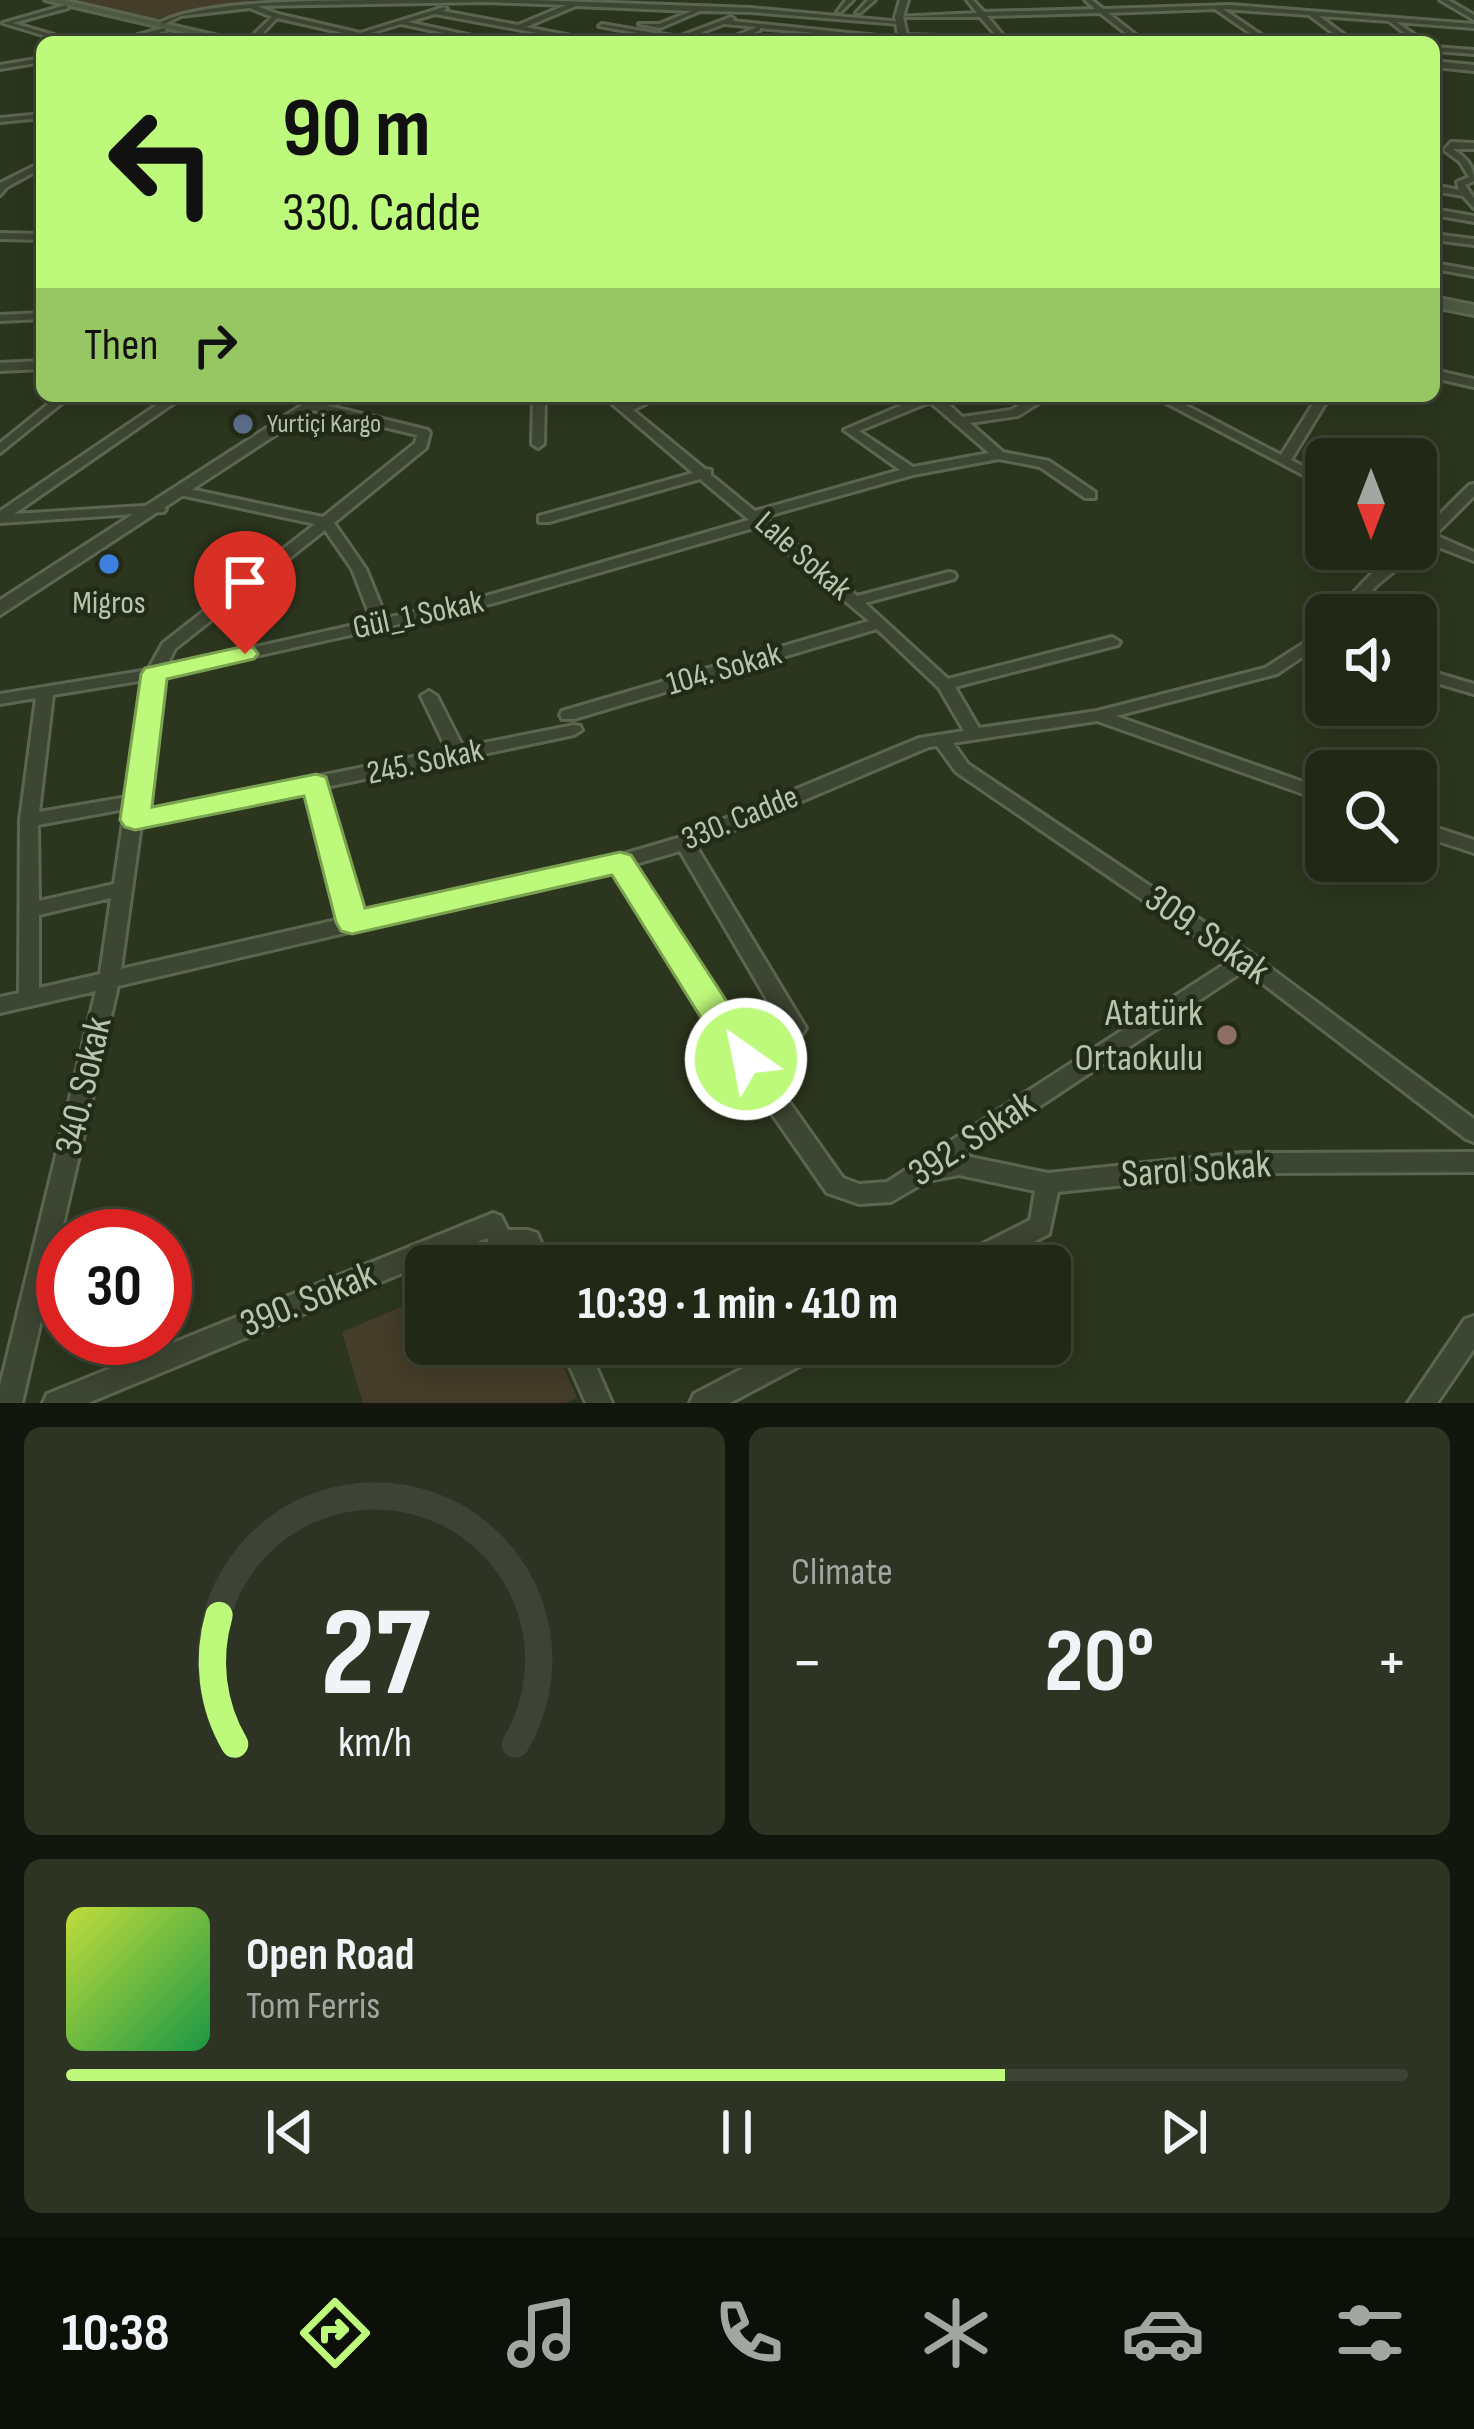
<!DOCTYPE html>
<html lang="en">
<head>
<meta charset="utf-8">
<style>
  :root { --surface:#212816; --page:#2d3423; --text:#f1f3f6; --muted:#a2a6a1; --line:#3e4435; --accent:#bdf97b }
  body { margin:0; font-family:"Sofia Sans Condensed",sans-serif; background:var(--page); color:var(--text); height:100vh; display:flex; flex-direction:column; font-size:45px; white-space:nowrap }
  * { box-sizing:border-box; margin:0 }
  p { font-size:39px; color:var(--muted) }
  .icon { flex:none; width:66px; height:66px; fill:none; stroke:currentColor; stroke-width:2; stroke-linecap:round; stroke-linejoin:round }
  .map { position:relative; height:1403px; overflow:hidden }
  .drawer { display:flex; flex-direction:column; gap:24px; padding:24px; background:#12160c; flex:1 }
  .drawer>* { flex:none }
  .guide { position:absolute; left:36px; top:36px; width:1404px; height:366px; border-radius:18px; box-shadow:0 6px 30px #0003,0 0 0 3px var(--line); background:#bdf97b; color:#111; overflow:hidden }
  .needle { width:78px; rotate:180deg }
  .tools { position:absolute; left:1305px; top:438px; display:grid; gap:24px }
  .tools a { display:grid; place-items:center; width:132px; height:132px; border-radius:18px; background:var(--surface); box-shadow:0 6px 30px #0003,0 0 0 3px var(--line); font-size:60px }
  .speed { position:absolute; left:36px; top:1209px; display:flex; gap:24px; font-size:60px; font-weight:700; text-align:center }
  .speed>* { display:grid; place-content:center; width:156px; height:156px; border-radius:50%; background:var(--surface); box-shadow:0 6px 30px #0003,0 0 0 3px var(--line); line-height:1 }
  .speed .limit { border:18px solid #d22; background:#fff; color:#111 }
  .pin { position:absolute; display:grid; place-items:center; width:102px; height:102px; color:#fff; margin:-123px -51px; border-radius:50% 50% 50% 0; rotate:-45deg; box-shadow:0 0 12px #0007 }
  .pin .icon { rotate:45deg }
  .me { position:absolute; width:132px; margin:-66px; rotate:327deg; stroke-linejoin:round; filter:drop-shadow(0 0 9px #0008) }
  .turn { display:flex; align-items:center; gap:42px; height:252px; padding:0 48px; font-size:54px }
  .turn .icon { width:156px; height:156px; stroke-width:2.5 }
  .turn b { display:block; font-size:84px; line-height:102px }
  .then { display:flex; align-items:center; height:114px; padding:0 48px; background:#0003; gap:24px; font-size:45px }
  .big { font-size:90px; font-weight:700; line-height:1.1 }
  .drawer .card { flex:1; display:flex; flex-direction:column; justify-content:center; gap:18px; min-width:0; padding:0 42px; border-radius:18px; background:var(--page) }
  .drawer .dial { align-items:center; gap:0 }
  .dial svg { height:312px; overflow:visible; fill:none; stroke:var(--line); stroke-width:7; stroke-linecap:round; text-anchor:middle }
  .dial text { fill:var(--text); stroke:none }
  .song { display:flex; align-items:center; gap:36px }
  .cover { width:144px; height:144px; border-radius:18px; background:linear-gradient(135deg,hsl(70 70% 55%),hsl(140 70% 35%)) }
  .played { height:12px; border-radius:6px; background:linear-gradient(90deg,var(--accent) 70%,var(--line) 70%) }
  .keys { display:flex; justify-content:space-around; direction:ltr }
  .heat { display:flex; justify-content:space-between; align-items:center; font-size:66px; direction:ltr }
  .drawer .tiles { flex:1; display:grid; gap:24px; grid-template-columns:1fr 1fr }
  .card:last-child { grid-column:span 2 }
  .trip { position:absolute; left:405px; top:1245px; width:666px; height:120px; border-radius:18px; background:var(--surface); box-shadow:0 6px 30px #0003,0 0 0 3px var(--line); font-weight:700; line-height:120px; text-align:center }
  .menu { display:flex; height:192px; justify-content:space-around; align-items:center; background:#0d1009; color:var(--muted) }
  .menu .icon { width:84px; height:84px }
  .menu .active { color:var(--accent) }
  .menu b { font-size:54px; color:var(--text) }
  .map>svg:first-child { display:block }
  .green { fill:#443d29 }
  .lines { fill:none; stroke-linecap:round; stroke-linejoin:round }
  .minor-casing { stroke:#5b654f; stroke-width:6 }
  .tertiary-casing { stroke:#5b654f; stroke-width:6 }
  .secondary-casing { stroke:#5b654f; stroke-width:6 }
  .minor { fill:#3d4632; fill-rule:evenodd }
  .tertiary { fill:#3d4632; fill-rule:evenodd }
  .secondary { fill:#4d5940; fill-rule:evenodd }
  .route { fill:#bdf97b; stroke:#7ba250; stroke-width:3 }
  .service-dot { fill:#5c6f8a; stroke:#222a18; stroke-width:4.5 }
  .shop-dot { fill:#3f7fe0; stroke:#222a18; stroke-width:4.5 }
  .education-dot { fill:#8d6e63; stroke:#222a18; stroke-width:4.5 }
  .labels { text-anchor:middle; dominant-baseline:central; stroke-width:9; stroke-linejoin:round; paint-order:stroke }
  .far-poi-label { font-size:27px; fill:#b8c4ab; stroke:#222a18; text-anchor:start }
  .street-label { font-size:33px; fill:#b8c4ab; stroke:#222a18 }
  .poi-label { font-size:33px; fill:#b8c4ab; stroke:#222a18 }
  .near-street-label { font-size:39px; fill:#b8c4ab; stroke:#222a18 }
  .near-poi-label { font-size:39px; fill:#b8c4ab; stroke:#222a18; text-anchor:end }
</style>
</head>
<body>
<div class="map">
<svg width="1474" height="1403" viewBox="0 0 1474 1403">
  <rect width="100%" height="100%" fill="#2c361e"/>
  <!-- green -->
  <g class="green">
    <path d="M66,0H254L154,19Z"/>
    <path d="M426,1296V1344H554L577,1398L565,1403H363L342,1332Z"/>
  </g>
  <g class="lines">
    <defs>
      <g id="minor">
        <path d="M371,0H533L751,8L902,22L899,24L751,12L700,11L660,28L639,24H659L692,11L576,6L526,27L601,42H586L435,14L408,22L500,42H486L401,24L368,34L397,42L360,37L332,42L352,35L277,18L254,42H246L272,17L250,8L181,16L162,25L157,24C200,0 317,1 371,0ZM486,2L566,5L518,25L443,11L447,9L444,7L360,33L278,14L257,6Z"/>
        <path d="M846,0H853L841,12H837Z"/>
        <path d="M868,0H875L860,13H856Z"/>
        <path d="M967,0H973L984,12L1095,9L1085,0H1092L1103,9L1231,5L1474,24V28L1396,22L1425,42H1416L1389,21L1319,16L1354,42H1345L1309,15L1223,9L1272,42H1263L1215,9L1108,13L1145,42H1137L1100,13L987,16L1007,40L1002,42L980,17H896L977,13Z"/>
        <path d="M1440,0H1448L1474,15V20Z"/>
        <path d="M66,5L68,8L13,23L77,42H65L3,23Z"/>
        <path d="M731,17L734,19L733,21L907,39L903,41L760,28V30L747,36L775,42L740,39L722,42L757,27L724,24L682,40L666,42L670,39L599,26L602,24L678,37Z"/>
        <path d="M164,28L166,31L125,42H113Z"/>
        <path d="M1434,47L1474,50V54L1434,51Z"/>
        <path d="M42,58V62L0,69V65Z"/>
        <path d="M42,114V118L0,122V118Z"/>
        <path d="M1451,142L1474,143V149H1453C1466,158 1474,165 1474,181L1465,185L1474,198V208L1463,196L1434,191V185L1459,190L1457,182L1469,177L1460,162L1444,150Z"/>
        <path d="M42,162V168L7,187L0,195V183Z"/>
        <path d="M1434,209L1474,216V222L1434,215Z"/>
        <path d="M0,233L42,234V240L0,239Z"/>
        <path d="M1434,234L1474,239V245L1434,240Z"/>
        <path d="M1434,263L1474,270V276L1434,269Z"/>
        <path d="M42,313V319L0,321V315Z"/>
        <path d="M42,361V369L0,371V363Z"/>
        <path d="M1434,370L1474,379V387L1434,378Z"/>
        <path d="M58,396H71L0,453V443Z"/>
        <path d="M170,396H184L14,514L159,505L166,509L164,512L0,523V511Z"/>
        <path d="M533,396H545L544,444L538,448L532,444Z"/>
        <path d="M603,396H616L626,404L645,396H661L633,410L705,469L711,470V475L755,511L900,470L844,430L923,396H940L962,417L1011,410L1035,396H1050L1018,416L970,423L1003,452L1049,461L1095,492V498H1085L1040,467L999,459L913,475L764,517L857,596L949,572L954,573L956,576L954,579L865,603L948,679L1112,637L1120,642L1118,645L955,687L979,728L1097,711L1265,668L1326,629V641L1277,674L1116,716L1326,790V802L1097,721L953,743L968,764L1253,955L1474,1119V1142L1466,1139L1245,970L965,1156L1048,1173L1241,1153L1474,1152V1172L1241,1173L1058,1192L1049,1234L988,1266H952L955,1258L1030,1220L1035,1191L959,1175L927,1181L891,1202L859,1204L827,1193L738,1065L615,870L118,986L22,1403H0V1386L96,991L0,1013V997L19,993L20,820L36,698L0,704V694L148,670L163,643L315,524L180,495V489L185,488L323,517L415,443L417,435L309,409L307,406L313,402L428,430L430,433L426,448L334,523L366,569L386,618L486,596L749,520L700,479L549,522H539V516L693,473ZM930,402L989,453L913,467L859,431ZM757,527L869,621L562,711L560,715L562,719H574L877,629L939,688L964,731L919,738L678,838L620,855L360,915L326,787L574,735L582,730L580,726L574,725L463,747L437,696L429,691L421,696L447,750L143,812L162,677L494,603ZM325,530L352,569L372,621L166,667L175,649ZM145,680L127,797L39,812L53,695ZM937,746L956,772L1231,960L887,1182L859,1184L843,1178L760,1061L802,1034L806,1028L696,846L929,747ZM309,790L341,919L121,969L141,825ZM125,809L114,884L39,901L38,825ZM680,851L782,1025L749,1046L632,865ZM111,898L100,974L39,988V915Z"/>
        <path d="M1153,396H1168L1281,455L1318,396H1330L1291,460L1326,478V487Z"/>
        <path d="M1474,484V496L1435,535L1474,552V561L1428,543L1376,586L1351,615H1335C1352,594 1388,549 1416,549V528L1424,530L1469,485Z"/>
        <path d="M1416,667L1474,684V694L1416,677Z"/>
        <path d="M1416,821L1474,840V853L1416,834Z"/>
        <path d="M493,1213L501,1216L508,1230H528L537,1233L551,1266H527L521,1252H500L491,1249L487,1238L88,1403H43L47,1394Z"/>
        <path d="M1474,1316V1349L1437,1403H1408L1465,1319Z"/>
        <path d="M560,1344H586L612,1403H586Z"/>
        <path d="M789,1344H828L824,1353L730,1403H690L694,1394Z"/>
      </g>
      <g id="tertiary">
        <path d="M900,0H908L903,17L907,35L1139,42H899L895,17Z"/>
        <path d="M1434,61L1474,65V71L1434,67Z"/>
        <path d="M316,396H335L0,615V600Z"/>
      </g>
      <g id="secondary">
        <path d="M45,0H63L244,42H225Z"/>
        <path d="M1434,297L1474,305V315L1434,307Z"/>
      </g>
    </defs>
    <!-- minor casing -->
    <use href="#minor" class="minor-casing"/>
    <!-- tertiary casing -->
    <use href="#tertiary" class="tertiary-casing"/>
    <!-- secondary casing -->
    <use href="#secondary" class="secondary-casing"/>
    <!-- minor -->
    <use href="#minor" class="minor"/>
    <!-- tertiary -->
    <use href="#tertiary" class="tertiary"/>
    <!-- secondary -->
    <use href="#secondary" class="secondary"/>
  </g>
  <!-- route -->
  <path class="route" d="M245,646L254,648L258,654L254,659L167,679L152,807L316,774L326,777L365,908L620,852L631,855L758,1049L763,1059L758,1069L746,1073L733,1069L612,875L352,934L341,931L336,922L304,796L135,830L125,827L120,820L141,674L145,668Z"/>
  <!-- markers -->
  <circle class="service-dot" cx="243" cy="424" r="12"/>
  <circle class="shop-dot" cx="109" cy="564" r="12"/>
  <circle class="education-dot" cx="1227" cy="1035" r="12"/>
  <g class="labels">
    <!-- far-poi labels -->
    <g class="far-poi-label">
      <text x="267" y="424">Yurtiçi Kargo</text>
    </g>
    <!-- street labels -->
    <g class="street-label">
      <text transform="translate(803 556) rotate(41)">Lale Sokak</text>
      <text transform="translate(418 615) rotate(-12)">Gül_1 Sokak</text>
      <text transform="translate(724 669) rotate(-16)">104. Sokak</text>
      <text transform="translate(425 762) rotate(-12)">245. Sokak</text>
      <text transform="translate(740 818) rotate(-22)">330. Cadde</text>
    </g>
    <!-- poi labels -->
    <g class="poi-label">
      <text x="109" y="603">Migros</text>
    </g>
    <!-- near-street labels -->
    <g class="near-street-label">
      <text transform="translate(1207 935) rotate(35)">309. Sokak</text>
      <text transform="translate(84 1086) rotate(-77)">340. Sokak</text>
      <text transform="translate(972 1139) rotate(-33)">392. Sokak</text>
      <text transform="translate(1196 1170) rotate(-4)">Sarol Sokak</text>
      <text transform="translate(308 1300) rotate(-22)">390. Sokak</text>
    </g>
    <!-- near-poi labels -->
    <g class="near-poi-label">
      <text x="1203" y="1013">Atatürk<tspan x="1203" dy="45">Ortaokulu</tspan></text>
    </g>
  </g>
</svg>
<div class="tools">
<a><svg class="needle" viewBox="-14 -14 28 28"><path d="M0-13l5 13h-10z" fill="#e53935"/><path d="M0 13l5-13h-10z" fill="#a2a6a1"/></svg></a>
<a><svg class="icon" aria-label="sound" viewBox="0 0 24 24"><path d="M4 9h4l5-4v14l-5-4H4zM17 9q2 3 0 6"/></svg></a>
<a><svg class="icon" aria-label="search" viewBox="0 0 24 24"><circle cx="10" cy="10" r="6"/><path d="M15 15l6 6"/></svg></a>
</div>
<div class="speed"><div class="limit">30</div></div>
<div class="pin" style="left:245px;top:654px;background:#d93025"><svg class="icon" aria-label="arrive" viewBox="0 0 24 24"><path d="M6 21V4h12l-3 4 3 4H6"/></svg></div>
<svg class="me" style="left:746px;top:1059px" viewBox="-20 -20 40 40"><circle r="17" fill="#bdf97b" stroke="#fff" stroke-width="3"/><path d="M0-11L8 9 0 5-8 9z" fill="#fff"/></svg>
<div class="trip">10:39 · 1 min · 410 m</div>
<div class="guide">
<div class="turn"><svg class="icon" aria-label="left" viewBox="0 0 24 24"><path d="M17 20v-9H6M10 6l-5 5 5 5"/></svg><div><b>90 m</b>330. Cadde</div></div>
<div class="then">Then<svg class="icon" aria-label="right" viewBox="0 0 24 24"><path d="M7 20v-9h11M14 6l5 5-5 5"/></svg></div>
</div>
</div>
<section class="drawer">
<div class="tiles">
<div class="card dial"><svg viewBox="0 0 100 80">
<path d="M14 69A42 42 0 1 1 86 69"/>
<path d="M14 69A42 42 0 0 1 10 36" stroke="#bdf97b"/>
<text x="50" y="56" font-size="32" font-weight="700">27</text>
<text x="50" y="72" font-size="11">km/h</text>
</svg></div>
<div class="card"><p>Climate</p>
<div class="heat"><a>−</a><b class="big">20°</b><a>+</a></div>
</div>
<div class="card">
<div class="song"><i class="cover"></i><div><b>Open Road</b><p>Tom Ferris</p></div></div>
<div class="played"></div>
<div class="keys"><svg class="icon" aria-label="previous" viewBox="0 0 24 24"><path d="M18 5L8 12l10 7zM5 5v14"/></svg><svg class="icon" aria-label="pause" viewBox="0 0 24 24"><path d="M8 5v14M16 5v14"/></svg><svg class="icon" aria-label="next" viewBox="0 0 24 24"><path d="M6 5l10 7-10 7zM19 5v14"/></svg></div>
</div>
</div>
</section>
<nav class="menu">
<b>10:38</b>
<svg class="icon active" aria-label="directions" viewBox="0 0 24 24"><path d="M12 3l9 9-9 9-9-9zM9 14v-3h6M13 9l2 2-2 2"/></svg>
<svg class="icon" aria-label="music" viewBox="0 0 24 24"><path d="M9 18V5l10-2v13"/><circle cx="6" cy="18" r="3"/><circle cx="16" cy="16" r="3"/></svg>
<svg class="icon" aria-label="phone" viewBox="0 0 24 24"><path d="M5 4h4l2 5-3 2q2 4 5 5l2-3 5 2v4C11 20 4 13 5 4z"/></svg>
<svg class="icon" aria-label="climate" viewBox="0 0 24 24"><path d="M12 3v18M4 7l16 10M4 17L20 7"/></svg>
<svg class="icon" aria-label="car" viewBox="0 0 24 24"><path d="M5 17H2v-5l4-1 3-4h7l3 4 3 1v5h-3M9 17h6M6 11h13"/><circle cx="7" cy="17" r="2"/><circle cx="17" cy="17" r="2"/></svg>
<svg class="icon" aria-label="filters" viewBox="0 0 24 24"><path d="M4 7h16M4 17h16"/><circle cx="9" cy="7" r="2"/><circle cx="15" cy="17" r="2"/></svg>
</nav>
</body>
</html>
